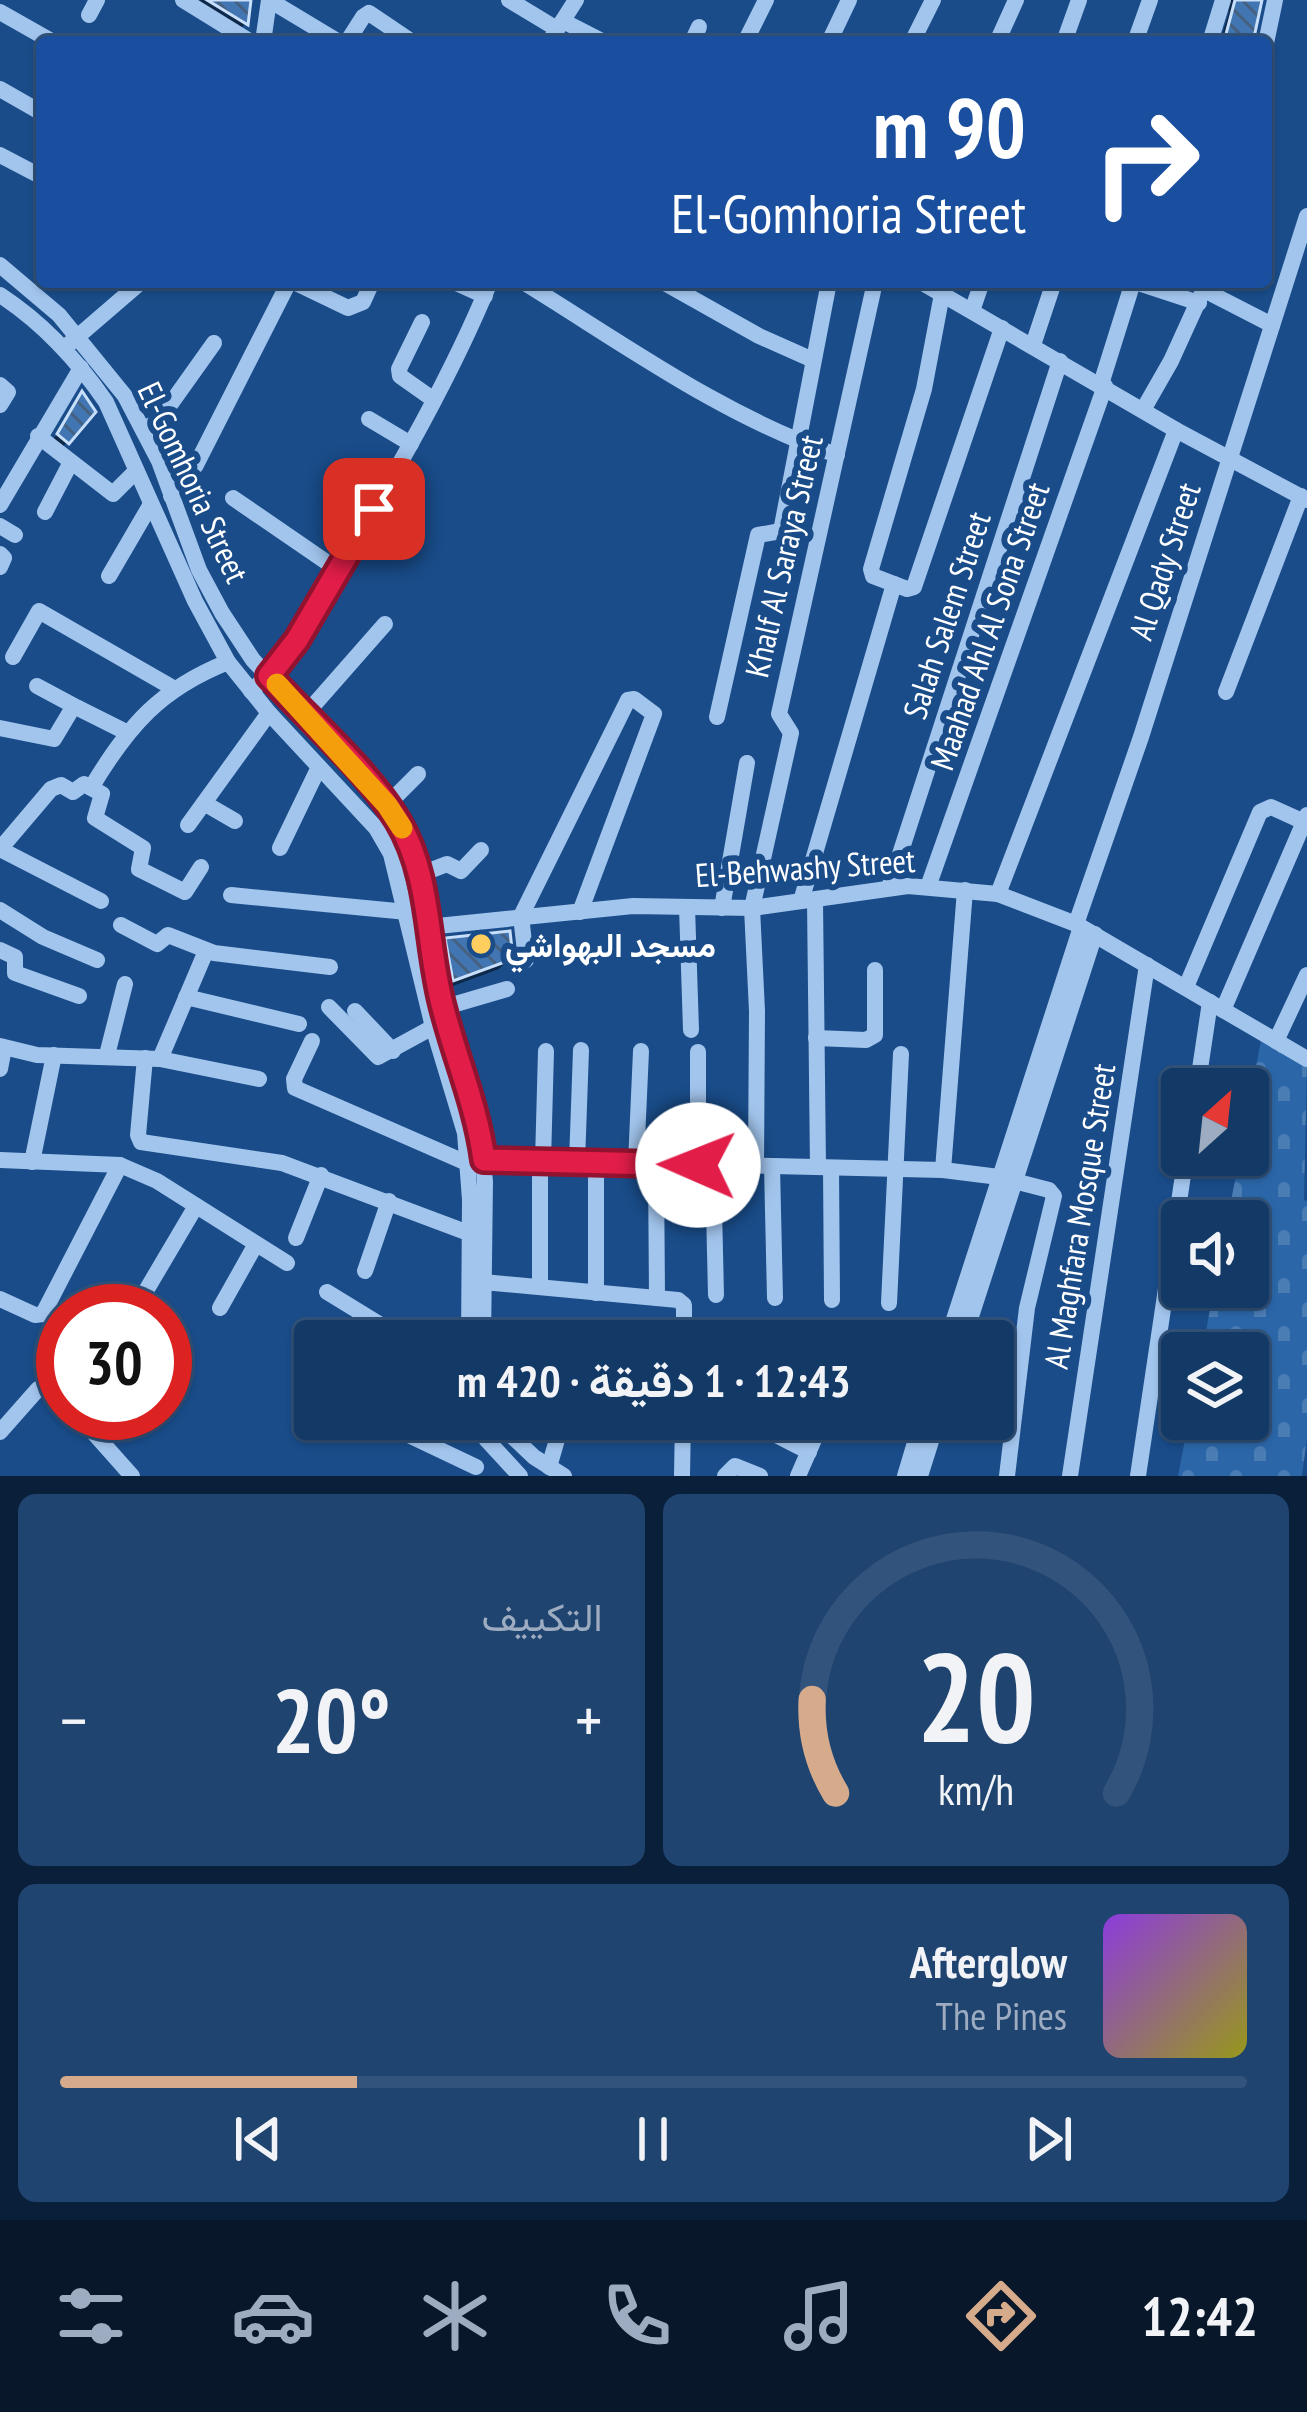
<!DOCTYPE html>
<html lang="ar">
<head>
<meta charset="utf-8">
<style>
  :root { --surface:#133967; --page:#204470; --text:#f1f3f6; --muted:#9dacc0; --line:#32537b; --accent:#d6ab8b }
  body { margin:0; font-family:"PT Sans Narrow",Vazirmatn,sans-serif; background:var(--page); color:var(--text); direction:rtl; height:100vh; display:flex; flex-direction:column; font-size:45px; white-space:nowrap }
  * { box-sizing:border-box; margin:0 }
  p { font-size:39px; color:var(--muted) }
  .icon { flex:none; width:66px; height:66px; fill:none; stroke:currentColor; stroke-width:2; stroke-linecap:round; stroke-linejoin:round }
  .map { position:relative; height:1476px; overflow:hidden; direction:ltr }
  .side { display:flex; flex-direction:column; gap:18px; padding:18px; background:#0a1f39; flex:1 }
  .side>* { flex:none }
  .hud { position:absolute; left:36px; top:36px; width:1236px; height:252px; border-radius:12px; box-shadow:0 3px 9px #0004,0 0 0 3px var(--line); direction:rtl; background:#1a4fa0; color:#fff; overflow:hidden }
  .needle { width:78px; rotate:27deg }
  .tools { position:absolute; left:1161px; top:1068px; display:grid; gap:24px }
  .tools a { display:grid; place-items:center; width:108px; height:108px; border-radius:12px; background:var(--surface); box-shadow:0 3px 9px #0004,0 0 0 3px var(--line); font-size:60px }
  .speed { position:absolute; left:36px; top:1284px; display:flex; gap:24px; font-size:60px; font-weight:700; text-align:center }
  .speed>* { display:grid; place-content:center; width:156px; height:156px; border-radius:50%; background:var(--surface); box-shadow:0 3px 9px #0004,0 0 0 3px var(--line); line-height:1 }
  .speed .limit { border:18px solid #d22; background:#fff; color:#111 }
  .pin { position:absolute; display:grid; place-items:center; width:102px; height:102px; color:#fff; margin:-51px; border-radius:24px; box-shadow:0 6px 18px #0006 }
  .me { position:absolute; width:132px; margin:-66px; rotate:271deg; stroke-linejoin:round; filter:drop-shadow(0 0 9px #0008) }
  .turn { display:flex; align-items:center; gap:42px; height:252px; padding:0 48px; font-size:54px }
  .turn .icon { width:156px; height:156px; stroke-width:2.5 }
  .turn b { display:block; font-size:84px; line-height:102px }
  .big { font-size:90px; font-weight:700; line-height:1.1 }
  .side .widget { flex:1; display:flex; flex-direction:column; justify-content:center; gap:18px; min-width:0; padding:0 42px; border-radius:18px; background:var(--page) }
  .side .dial { align-items:center; gap:0 }
  .dial svg { height:312px; overflow:visible; fill:none; stroke:var(--line); stroke-width:7; stroke-linecap:round; text-anchor:middle }
  .dial text { fill:var(--text); stroke:none }
  .song { display:flex; align-items:center; gap:36px }
  .cover { width:144px; height:144px; border-radius:18px; background:linear-gradient(135deg,hsl(270 70% 55%),hsl(60 70% 35%)) }
  .played { height:12px; border-radius:6px; background:linear-gradient(90deg,var(--accent) 25%,var(--line) 25%) }
  .keys { display:flex; justify-content:space-around; direction:ltr }
  .heat { display:flex; justify-content:space-between; align-items:center; font-size:66px; direction:ltr }
  .side .tiles { flex:1; display:grid; gap:18px; grid-template-columns:1fr 1fr }
  .widget:last-child { grid-column:span 2 }
  .trip { position:absolute; left:294px; top:1320px; width:720px; height:120px; border-radius:12px; background:var(--surface); box-shadow:0 3px 9px #0004,0 0 0 3px var(--line); font-weight:700; line-height:120px; text-align:center; direction:rtl }
  .dock { display:flex; height:192px; justify-content:space-around; align-items:center; background:#081729; color:var(--muted) }
  .dock .icon { width:84px; height:84px }
  .dock .on { color:var(--accent) }
  .dock b { font-size:54px; color:var(--text) }
  .map>svg:first-child { display:block }
  .cemetery { fill:url(#cemetery-stones) }
  .shadow { fill:#0007 }
  .building { fill:url(#building-back-hatch); stroke:#c7dffa; stroke-width:3 }
  .lines { fill:none; stroke-linecap:round; stroke-linejoin:round }
  .minor { stroke:#a2c5ed; stroke-width:16 }
  .route-casing { stroke:#92132f; stroke-width:30 }
  .route { stroke:#e11d48; stroke-width:21 }
  .slow { stroke:#f59e0b; stroke-width:21 }
  .poi-dot { fill:#ffce5e; stroke:#194c89; stroke-width:4.5 }
  .labels { text-anchor:middle; dominant-baseline:central; stroke-width:12; stroke-linejoin:round; paint-order:stroke }
  .street-label { font-size:33px; fill:#fff; stroke:#194c89 }
  .poi-label { font-size:33px; font-weight:bold; fill:#fff; stroke:#194c89; text-anchor:start }
</style>
</head>
<body>
<div class="map">
<svg width="1307" height="1476" viewBox="0 0 1307 1476">
  <defs>
    <pattern id="cemetery-stones" width="16" height="16" patternUnits="userSpaceOnUse" patternTransform="scale(3)"><rect width="16" height="16" fill="#2b66a8"/><path d="M2 7V4a2 2 0 0 1 4 0v3zM10 15v-3a2 2 0 0 1 4 0v3z" fill="#4b7db5"/></pattern>
    <pattern id="building-back-hatch" width="6" height="6" patternUnits="userSpaceOnUse" patternTransform="scale(3)"><rect width="6" height="6" fill="#4176b2"/><path d="M-1 5l2 2M0 0l6 6M5-1l2 2" fill="none" stroke="#46617f"/></pattern>
  </defs>
  <rect width="100%" height="100%" fill="#194c89"/>
  <!-- cemetery -->
  <path class="cemetery" d="M1261,1040L1307,1062L1304,1200L1307,1201V1438L1302,1476H1178L1189,1419H1248V1353H1202L1214,1287H1248V1221H1227L1240,1155H1248V1110Z"/>
  <!-- shadow -->
  <g class="shadow">
    <path d="M184,0H248L245,24L238,31Z"/>
    <path d="M1225,0H1259L1251,42H1220L1229,12Z"/>
    <path d="M82,396L67,442L60,450L51,443Z"/>
    <path d="M446,941L510,958L499,969L442,990L435,952Z"/>
  </g>
  <!-- building -->
  <g class="building">
    <path d="M207,0H251L248,25Z"/>
    <path d="M1235,0H1262L1253,42L1226,34Z"/>
    <path d="M82,391L96,412L69,444L57,434Z"/>
    <path d="M510,931L513,959L453,981L445,938Z"/>
  </g>
  <g class="lines">
    <!-- minor -->
    <g class="minor">
      <path d="M183,0L251,42"/>
      <path d="M269,0L339,42"/>
      <path d="M509,0L557,29"/>
      <path d="M0,12L53,42"/>
      <path d="M89,15L97,0"/>
      <path d="M563,21L604,42"/>
      <path d="M263,42L269,0"/>
      <path d="M347,42L363,17L369,13L412,42"/>
      <path d="M549,42L576,0"/>
      <path d="M692,42L699,27"/>
      <path d="M745,42L766,0"/>
      <path d="M829,42L849,0"/>
      <path d="M912,42L933,0"/>
      <path d="M997,42L1016,0"/>
      <path d="M1064,42L1079,0"/>
      <path d="M1135,42L1150,0"/>
      <path d="M1210,42L1223,0"/>
      <path d="M1266,43L1275,0"/>
      <path d="M0,89L42,113"/>
      <path d="M0,155L42,177"/>
      <path d="M0,265L59,315L125,396L159,461L199,570L222,613L253,660L387,805L412,849L426,900L442,1008L481,1136L485,1182L483,1341"/>
      <path d="M294,282L348,308L363,302L372,282"/>
      <path d="M454,282L485,296"/>
      <path d="M523,282C624,344 724,417 837,455"/>
      <path d="M663,282L759,336L813,360"/>
      <path d="M921,282L1176,430L1307,500"/>
      <path d="M1135,282L1199,303"/>
      <path d="M1204,290L1272,325"/>
      <path d="M942,294L924,389L871,569L873,576L907,589L914,587L1002,328"/>
      <path d="M0,295C43,323 77,360 106,402L195,601L228,662L269,713L376,828L391,854L433,1027L465,1133L470,1200L469,1341"/>
      <path d="M972,311L982,282"/>
      <path d="M422,322L399,369L400,376L434,400"/>
      <path d="M69,344L141,282"/>
      <path d="M1033,345L1054,282"/>
      <path d="M1101,384L1133,282"/>
      <path d="M0,385L8,392L0,405"/>
      <path d="M1143,410L1171,361L1207,282"/>
      <path d="M369,419L411,444"/>
      <path d="M144,428L157,423L214,343"/>
      <path d="M38,436L113,494L136,471"/>
      <path d="M171,496L196,465L289,282"/>
      <path d="M233,498L338,570"/>
      <path d="M0,505L81,368"/>
      <path d="M45,512L71,462"/>
      <path d="M0,526L15,535"/>
      <path d="M0,554L4,558L0,567"/>
      <path d="M109,576L151,504"/>
      <path d="M13,657L39,611L173,688"/>
      <path d="M37,686L78,708"/>
      <path d="M251,691C294,655 319,603 347,555C399,466 451,377 490,282"/>
      <path d="M1226,692L1301,496"/>
      <path d="M305,715L385,624"/>
      <path d="M717,717L758,535L781,531L829,282"/>
      <path d="M0,728L54,739L72,709L78,708L128,733"/>
      <path d="M91,788C128,726 160,689 228,662"/>
      <path d="M204,803L235,821"/>
      <path d="M387,805L418,774"/>
      <path d="M188,825L269,713"/>
      <path d="M280,848L319,767"/>
      <path d="M0,849L51,789L61,785L73,792L84,784L102,794L95,818L143,848L139,869L185,892L201,867"/>
      <path d="M0,849L101,901"/>
      <path d="M421,874L447,864L461,871L481,850"/>
      <path d="M928,887L1105,386"/>
      <path d="M889,888L1060,361"/>
      <path d="M998,894L1176,430"/>
      <path d="M231,895L407,912"/>
      <path d="M815,900L818,1167"/>
      <path d="M801,901L894,584"/>
      <path d="M687,907L691,1030"/>
      <path d="M722,908L747,763"/>
      <path d="M0,910L43,937L97,960"/>
      <path d="M1076,924L1141,737L1307,216"/>
      <path d="M121,925L157,944L168,935L214,953L330,967"/>
      <path d="M418,928L633,906L752,908L908,886L998,894L1076,924L1307,1059"/>
      <path d="M0,950L15,957V973L79,996"/>
      <path d="M526,960L521,916L628,700L634,699L654,714L580,912"/>
      <path d="M1186,987L1260,812L1271,807L1304,822"/>
      <path d="M186,997L299,1024"/>
      <path d="M329,1007L378,1057L433,1027"/>
      <path d="M442,1008L507,989"/>
      <path d="M1223,1010L1307,815"/>
      <path d="M355,1011L393,1051"/>
      <path d="M816,1038L866,1040L875,1035V970"/>
      <path d="M312,1041L294,1079L295,1088L469,1164"/>
      <path d="M1276,1041L1307,975"/>
      <path d="M0,1046L37,1055L160,1059L259,1079"/>
      <path d="M698,1052V1165"/>
      <path d="M107,1055L125,984"/>
      <path d="M145,1058L138,1135L141,1142L282,1163L471,1234"/>
      <path d="M160,1059L206,951"/>
      <path d="M0,1069L4,1048"/>
      <path d="M1197,1089L1210,1002"/>
      <path d="M484,1159L943,1170L999,1177L1049,1190L1054,1196L1027,1308L1007,1476"/>
      <path d="M0,1160L120,1165L157,1181L287,1263"/>
      <path d="M540,1161V1287"/>
      <path d="M543,1161L546,1051"/>
      <path d="M32,1162L54,1055"/>
      <path d="M577,1162L581,1050"/>
      <path d="M636,1163L641,1051"/>
      <path d="M656,1163L657,1298"/>
      <path d="M713,1165L716,1295"/>
      <path d="M756,1166L757,1011L752,908L791,733L779,714L875,282"/>
      <path d="M772,1167L775,1298"/>
      <path d="M831,1168L832,1300"/>
      <path d="M943,1170L965,890"/>
      <path d="M296,1238L321,1175"/>
      <path d="M365,1271L389,1201"/>
      <path d="M483,1282L678,1300L684,1305V1341"/>
      <path d="M327,1292L407,1341"/>
      <path d="M596,1293V1162"/>
      <path d="M0,1299L35,1315L43,1314L120,1165"/>
      <path d="M889,1303L901,1054"/>
      <path d="M220,1308L256,1244"/>
      <path d="M134,1311L196,1206"/>
      <path d="M947,1341L1081,927"/>
      <path d="M963,1341L1095,934"/>
      <path d="M76,1413L132,1476"/>
      <path d="M375,1419L476,1467"/>
      <path d="M477,1419L486,1439L520,1476"/>
      <path d="M494,1419L534,1457L564,1476"/>
      <path d="M745,1419L809,1452"/>
      <path d="M872,1419L916,1435"/>
      <path d="M0,1432L38,1389"/>
      <path d="M549,1467L563,1419"/>
      <path d="M682,1476L683,1419"/>
      <path d="M725,1476L735,1466L760,1476"/>
      <path d="M798,1476L823,1419"/>
      <path d="M905,1476L922,1419"/>
      <path d="M920,1476L938,1419"/>
      <path d="M1070,1476L1147,965"/>
      <path d="M1138,1476L1186,1155"/>
    </g>
  </g>
  <g class="lines">
    <defs>
      <path id="route" d="M374,509L297,640L269,676C310,721 367,770 398,821C432,878 426,946 443,1008C456,1059 477,1107 484,1160L698,1165"/>
    </defs>
    <!-- route casing -->
    <use href="#route" class="route-casing"/>
    <!-- route -->
    <use href="#route" class="route"/>
    <!-- slow -->
    <path class="slow" d="M277,684L387,805L402,828"/>
  </g>
  <!-- markers -->
  <circle class="poi-dot" cx="481" cy="944" r="12"/>
  <g class="labels">
    <!-- street labels -->
    <g class="street-label">
      <text transform="translate(194 482) rotate(65)">El-Gomhoria Street</text>
      <text transform="translate(783 556) rotate(-77)">Khalf Al Saraya Street</text>
      <text transform="translate(1164 561) rotate(-72)">Al Qady Street</text>
      <text transform="translate(946 615) rotate(-72)">Salah Salem Street</text>
      <text transform="translate(989 626) rotate(-71)">Maahad Ahl Al Sona Street</text>
      <text transform="translate(805 867) rotate(-4)">El-Behwashy Street</text>
      <text transform="translate(1079 1216) rotate(-81)">Al Maghfara Mosque Street</text>
    </g>
    <!-- poi labels -->
    <g class="poi-label">
      <text x="505" y="944">مسجد البهواشي</text>
    </g>
  </g>
</svg>
<div class="tools">
<a><svg class="needle" viewBox="-14 -14 28 28"><path d="M0-13l5 13h-10z" fill="#e53935"/><path d="M0 13l5-13h-10z" fill="#9dacc0"/></svg></a>
<a><svg class="icon" aria-label="sound" viewBox="0 0 24 24"><path d="M4 9h4l5-4v14l-5-4H4zM17 9q2 3 0 6"/></svg></a>
<a><svg class="icon" aria-label="layers" viewBox="0 0 24 24"><path d="M12 4l9 5-9 5-9-5zM3 14l9 5 9-5"/></svg></a>
</div>
<div class="speed"><div class="limit">30</div></div>
<div class="pin" style="left:374px;top:509px;background:#d93025"><svg class="icon" aria-label="arrive" viewBox="0 0 24 24"><path d="M6 21V4h12l-3 4 3 4H6"/></svg></div>
<svg class="me" style="left:698px;top:1165px" viewBox="-20 -20 40 40"><circle r="19" fill="#fff"/><path d="M0-13L10 11 0 6-10 11z" fill="#e11d48"/></svg>
<div class="trip">12:43 · 1 دقيقة · 420 m</div>
<div class="hud">
<div class="turn"><svg class="icon" aria-label="right" viewBox="0 0 24 24"><path d="M7 20v-9h11M14 6l5 5-5 5"/></svg><div><b>90 m</b>El-Gomhoria Street</div></div>
</div>
</div>
<section class="side">
<div class="tiles">
<div class="widget dial"><svg viewBox="0 0 100 80">
<path d="M14 69A42 42 0 1 1 86 69"/>
<path d="M14 69A42 42 0 0 1 8 45" stroke="#d6ab8b"/>
<text x="50" y="56" font-size="32" font-weight="700">20</text>
<text x="50" y="72" font-size="11">km/h</text>
</svg></div>
<div class="widget"><p>التكييف</p>
<div class="heat"><a>−</a><b class="big">20°</b><a>+</a></div>
</div>
<div class="widget">
<div class="song"><i class="cover"></i><div><b>Afterglow</b><p>The Pines</p></div></div>
<div class="played"></div>
<div class="keys"><svg class="icon" aria-label="previous" viewBox="0 0 24 24"><path d="M18 5L8 12l10 7zM5 5v14"/></svg><svg class="icon" aria-label="pause" viewBox="0 0 24 24"><path d="M8 5v14M16 5v14"/></svg><svg class="icon" aria-label="next" viewBox="0 0 24 24"><path d="M6 5l10 7-10 7zM19 5v14"/></svg></div>
</div>
</div>
</section>
<nav class="dock">
<b>12:42</b>
<svg class="icon on" aria-label="directions" viewBox="0 0 24 24"><path d="M12 3l9 9-9 9-9-9zM9 14v-3h6M13 9l2 2-2 2"/></svg>
<svg class="icon" aria-label="music" viewBox="0 0 24 24"><path d="M9 18V5l10-2v13"/><circle cx="6" cy="18" r="3"/><circle cx="16" cy="16" r="3"/></svg>
<svg class="icon" aria-label="phone" viewBox="0 0 24 24"><path d="M5 4h4l2 5-3 2q2 4 5 5l2-3 5 2v4C11 20 4 13 5 4z"/></svg>
<svg class="icon" aria-label="climate" viewBox="0 0 24 24"><path d="M12 3v18M4 7l16 10M4 17L20 7"/></svg>
<svg class="icon" aria-label="car" viewBox="0 0 24 24"><path d="M5 17H2v-5l4-1 3-4h7l3 4 3 1v5h-3M9 17h6M6 11h13"/><circle cx="7" cy="17" r="2"/><circle cx="17" cy="17" r="2"/></svg>
<svg class="icon" aria-label="filters" viewBox="0 0 24 24"><path d="M4 7h16M4 17h16"/><circle cx="9" cy="7" r="2"/><circle cx="15" cy="17" r="2"/></svg>
</nav>
</body>
</html>
